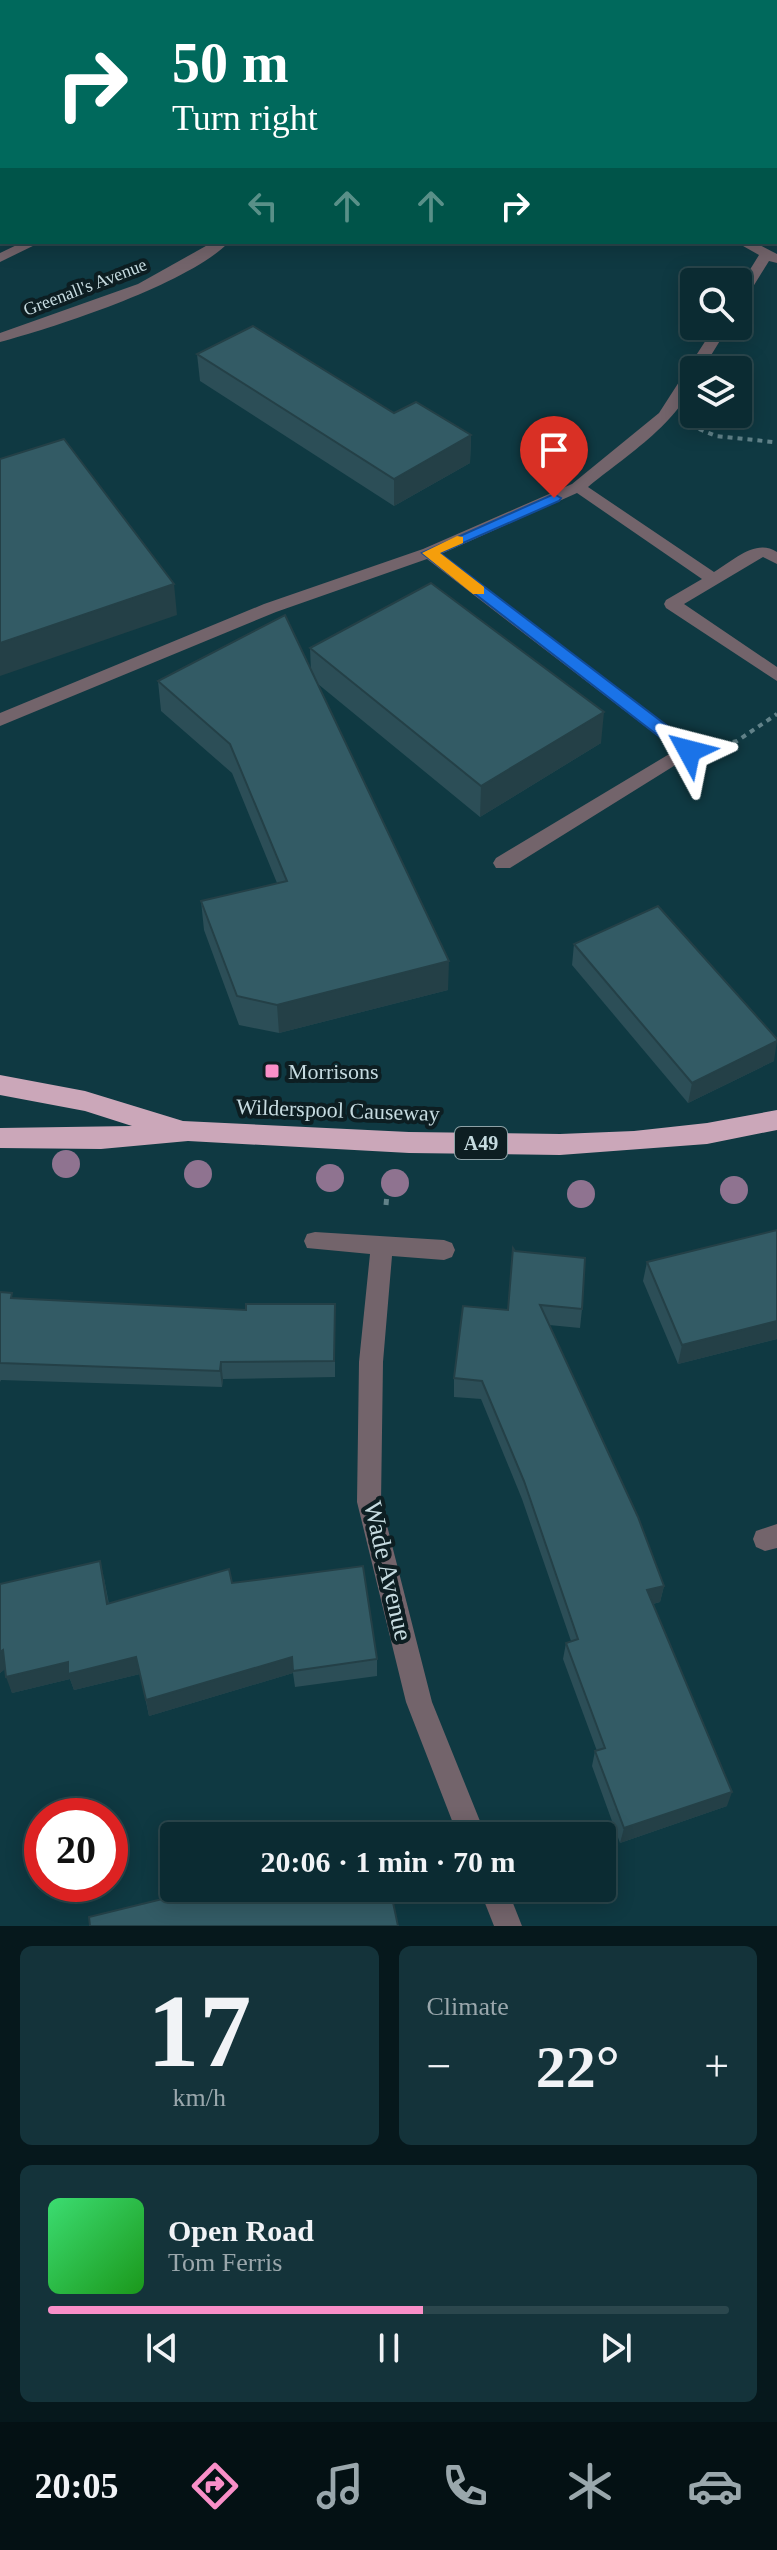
<!DOCTYPE html>
<html lang="en">
<head>
<meta charset="utf-8">
<style>
  :root { --surface:#0b2b32; --page:#14333a; --text:#f1f3f6; --muted:#9aa7ac; --line:#2b474d; --accent:#f98fc8 }
  body { margin:0; font-family:"Times New Roman",serif; background:var(--page); color:var(--text); height:100vh; display:flex; flex-direction:column; font-size:30px; white-space:nowrap }
  * { box-sizing:border-box; margin:0 }
  p { font-size:26px; color:var(--muted) }
  .icon { flex:none; width:44px; height:44px; fill:none; stroke:currentColor; stroke-width:2; stroke-linecap:round; stroke-linejoin:round }
  .map { position:relative; height:1926px; overflow:hidden }
  .panel { display:flex; flex-direction:column; gap:20px; padding:20px; background:#06181c; flex:1 }
  .panel>* { flex:none }
  .guide { position:absolute; left:0px; top:0px; width:778px; height:244px; box-shadow:0 4px 20px #0003,0 0 0 2px var(--line); background:#00695c; color:#fff; overflow:hidden }
  .fabs { position:absolute; left:680px; top:268px; display:grid; gap:16px }
  .fabs a { display:grid; place-items:center; width:72px; height:72px; border-radius:8px; background:var(--surface); box-shadow:0 4px 20px #0003,0 0 0 2px var(--line); font-size:40px }
  .speed { position:absolute; left:24px; top:1798px; display:flex; gap:16px; font-size:40px; font-weight:700; text-align:center }
  .speed>* { display:grid; place-content:center; width:104px; height:104px; border-radius:50%; background:var(--surface); box-shadow:0 4px 20px #0003,0 0 0 2px var(--line); line-height:1 }
  .speed .limit { border:12px solid #d22; background:#fff; color:#111 }
  .pin { position:absolute; display:grid; place-items:center; width:68px; height:68px; color:#fff; margin:-82px -34px; border-radius:50% 50% 50% 0; rotate:-45deg; box-shadow:0 0 8px #0007 }
  .pin .icon { rotate:45deg }
  .me { position:absolute; width:88px; margin:-44px; rotate:308deg; stroke-linejoin:round; filter:drop-shadow(0 0 6px #0008) }
  .turn { display:flex; align-items:center; gap:28px; height:168px; padding:0 40px; font-size:36px }
  .turn .icon { width:104px; height:104px; stroke-width:2.5 }
  .turn b { display:block; font-size:56px; line-height:68px }
  .lanes { display:flex; align-items:center; height:76px; padding:0 40px; background:#0003; justify-content:center; gap:40px; direction:ltr }
  .lanes .off { opacity:.35 }
  .big { font-size:60px; font-weight:800; line-height:1.1 }
  .panel .card { flex:1; display:flex; flex-direction:column; justify-content:center; gap:12px; min-width:0; padding:0 28px; border-radius:12px; background:var(--page) }
  .panel .dial { align-items:center; gap:0 }
  .dial b { font-size:104px; line-height:1 }
  .song { display:flex; align-items:center; gap:24px }
  .cover { width:96px; height:96px; border-radius:12px; background:linear-gradient(135deg,hsl(140 70% 55%),hsl(120 70% 35%)) }
  .played { height:8px; border-radius:4px; background:linear-gradient(90deg,var(--accent) 55%,var(--line) 55%) }
  .keys { display:flex; justify-content:space-around; direction:ltr }
  .heat { display:flex; justify-content:space-between; align-items:center; font-size:44px; direction:ltr }
  .panel .tiles { flex:1; display:grid; gap:20px; grid-template-columns:1fr 1fr }
  .card:last-child { grid-column:span 2 }
  .trip { position:absolute; left:160px; top:1822px; width:456px; height:80px; border-radius:8px; background:var(--surface); box-shadow:0 4px 20px #0003,0 0 0 2px var(--line); font-weight:800; line-height:80px; text-align:center }
  .tab-bar { display:flex; height:128px; justify-content:space-around; align-items:center; background:#041114; color:var(--muted) }
  .tab-bar .icon { width:56px; height:56px }
  .tab-bar .active { color:var(--accent) }
  .tab-bar b { font-size:36px; color:var(--text) }
  .map>svg:first-child { display:block }
  .green { fill:#713155 }
  .lines { fill:none; stroke-linecap:round; stroke-linejoin:round }
  .path-far2 { stroke:#618289; stroke-width:3; stroke-dasharray:4 4; stroke-linecap:butt }
  .path-far1 { stroke:#618289; stroke-width:4; stroke-dasharray:5 5; stroke-linecap:butt }
  .path { stroke:#618289; stroke-width:5; stroke-dasharray:6 6; stroke-linecap:butt }
  .lane { fill:#73646b; fill-rule:evenodd }
  .street { fill:#73646b; fill-rule:evenodd }
  .highway { fill:#cba7b9; fill-rule:evenodd }
  .tree { fill:#8f7390 }
  .wall { fill:#2c4e57 }
  .shaded-wall { fill:#244047 }
  .building { fill:#335b65; stroke:#244047; stroke-width:2 }
  .route { fill:#1a73e8; stroke:#114b97; stroke-width:2 }
  .slow { fill:#f59e0b }
  .poi-dot { fill:#f98fc8; stroke:#0d1e22; stroke-width:3 }
  .labels { text-anchor:middle; dominant-baseline:central; stroke-width:8; stroke-linejoin:round; paint-order:stroke }
  .far-street-label { font-size:18px; fill:#c6dbe0; stroke:#0d1e22 }
  .shield { fill:#0d1e22; stroke:#8ea2a7; stroke-width:2 }
  .shield-label { font-size:20px; font-weight:bold; fill:#c6dbe0 }
  .poi-label { font-size:22px; fill:#c6dbe0; stroke:#0d1e22; text-anchor:start }
  .street-label { font-size:22px; fill:#c6dbe0; stroke:#0d1e22 }
  .near-street-label { font-size:26px; fill:#c6dbe0; stroke:#0d1e22 }
</style>
</head>
<body>
<div class="map">
<svg width="777" height="1926" viewBox="0 0 777 1926">
  <rect width="100%" height="100%" fill="#0f3942"/>
  <!-- green -->
  <path class="green" d="M215,0H752L755,2H219Z"/>
  <g class="lines">
    <!-- path-far2 -->
    <g class="path-far2">
      <path d="M331,0L347,2"/>
      <path d="M430,2H493"/>
      <path d="M498,2L504,0"/>
    </g>
    <!-- path-far1 -->
    <g class="path-far1">
      <path d="M699,429L716,436L773,442"/>
      <path d="M723,744L737,741L777,714"/>
    </g>
    <!-- path -->
    <path class="path" d="M386,1205L388,1183"/>
    <!-- lane -->
    <g class="lane">
      <path d="M31,0H46L48,2H33Z"/>
      <path d="M23,242H41L0,262V253Z"/>
      <path d="M736,242H754L777,254V263L769,261L743,303L738,304V289L759,255Z"/>
      <path d="M715,326H729L702,370H694C694,414 620,460 588,487L714,572C734,560 756,538 777,552V564L763,557L684,604L777,667V681L666,608L664,604L666,600L702,579L577,493L441,554L698,751L510,868H496L493,863L496,858L676,750L427,559L276,612L0,726V713L264,604L423,549L572,484L659,413Z"/>
    </g>
    <!-- street -->
    <g class="street">
      <path d="M177,0H189L191,2H179Z"/>
      <path d="M213,242H229C190,283 57,327 0,342V333L138,284Z"/>
      <path d="M315,1232L444,1240L452,1243L455,1250L452,1257L444,1260L392,1256L383,1362L381,1502L432,1702L486,1836H458L406,1702L357,1502L359,1362L370,1254L307,1248L304,1241L307,1234Z"/>
      <path d="M777,1524V1548L765,1551L756,1547L753,1539L756,1531Z"/>
      <path d="M479,1888H507L522,1926H494Z"/>
    </g>
    <!-- highway -->
    <path class="highway" d="M0,1075L85,1091L183,1121L409,1132L560,1134L634,1131L707,1123L777,1110V1130L707,1144L560,1155L409,1153L188,1141L101,1149L0,1148V1128L132,1126L85,1111L0,1095Z"/>
  </g>
  <!-- trees -->
  <g class="tree">
    <circle cx="66" cy="1164" r="14"/>
    <circle cx="198" cy="1174" r="14"/>
    <circle cx="330" cy="1178" r="14"/>
    <circle cx="395" cy="1183" r="14"/>
    <circle cx="734" cy="1190" r="14"/>
    <circle cx="581" cy="1194" r="14"/>
  </g>
  <!-- wall -->
  <g class="wall">
    <path d="M197,354L471,435L470,463L394,506L200,381Z"/>
    <path d="M310,648L601,743L480,817L318,684L448,990L279,1033L239,1025L204,930L201,901L277,883L232,773L161,711L158,681L311,671Z"/>
    <path d="M574,944L774,1061L688,1103L572,965Z"/>
    <path d="M777,1230V1339L678,1364L643,1281L647,1262Z"/>
    <path d="M515,1251L582,1309L580,1328L549,1325L664,1586L660,1602L653,1604L727,1806L620,1843L592,1766L595,1751H597L563,1659L566,1643L571,1641L522,1499L481,1399L454,1397V1378L508,1310Z"/>
    <path d="M0,1292L13,1298L246,1310L335,1304V1377L223,1379L222,1387L1,1380L0,1382Z"/>
    <path d="M104,1578L109,1604L232,1583L377,1659V1676L295,1687L293,1673L149,1716L140,1674L74,1690L70,1679L12,1693L5,1669L0,1673V1584Z"/>
  </g>
  <!-- shaded-wall -->
  <g class="shaded-wall">
    <path d="M471,435L470,463L394,506V479Z"/>
    <path d="M174,584L177,615L0,676V643Z"/>
    <path d="M604,712L601,743L480,817L481,786Z"/>
    <path d="M449,961L448,990L279,1033L277,1005Z"/>
    <path d="M777,1041L774,1061L688,1103L692,1083Z"/>
    <path d="M777,1321V1339L678,1364L682,1345Z"/>
    <path d="M221,1362L223,1379L222,1387L220,1371Z"/>
    <path d="M100,1561L104,1578L111,1621L107,1604Z"/>
    <path d="M664,1586L660,1602L644,1606L647,1590Z"/>
    <path d="M3,1650L9,1666L0,1673V1652Z"/>
    <path d="M136,1657L140,1674L74,1690L70,1679L12,1693L6,1677L68,1662Z"/>
    <path d="M292,1657L293,1673L149,1716L146,1700Z"/>
    <path d="M732,1792L727,1806L620,1843L624,1828Z"/>
  </g>
  <!-- building -->
  <g class="building">
    <path d="M253,326L394,413L416,402L471,435L394,479L197,354Z"/>
    <path d="M64,439L174,584L0,643V459Z"/>
    <path d="M431,583L604,712L481,786L310,648Z"/>
    <path d="M285,615L449,961L277,1005L237,996L201,901L287,881L230,744L158,681Z"/>
    <path d="M658,906L777,1039V1041L692,1083L574,944Z"/>
    <path d="M777,1230V1321L682,1345L647,1262Z"/>
    <path d="M513,1248L515,1251L585,1258L582,1309L540,1305L638,1517L664,1586L647,1590L732,1792L624,1828L595,1751L605,1748L566,1643L578,1639L524,1481L482,1381L454,1378L463,1306L508,1310Z"/>
    <path d="M0,1292L12,1293L11,1298L246,1310V1304H335L334,1361L221,1362L220,1371L0,1363Z"/>
    <path d="M100,1561L107,1604L229,1569L232,1583L363,1566L377,1659L293,1671L292,1657L146,1700L136,1657L68,1674V1662L6,1677L3,1650L0,1652V1584Z"/>
    <path d="M207,1888H390L398,1926H90L89,1917Z"/>
  </g>
  <!-- route -->
  <path class="route" d="M554,494L561,498L559,501L440,553L695,747L697,751L695,755H683L422,553Z"/>
  <!-- slow -->
  <path class="slow" d="M457,536L463,537V543L440,553L484,587V594H473L422,553Z"/>
  <!-- markers -->
  <rect class="poi-dot" x="264" y="1063" width="16" height="16" rx="4"/>
  <g class="labels">
    <!-- far-street labels -->
    <g class="far-street-label">
      <text transform="translate(85 287) rotate(-21)">Greenall's Avenue</text>
    </g>
    <!-- shield labels -->
    <rect class="shield" x="455" y="1127" width="52" height="32" rx="6"/>
    <g class="shield-label">
      <text x="481" y="1143">A49</text>
    </g>
    <!-- poi labels -->
    <g class="poi-label">
      <text x="288" y="1071">Morrisons</text>
    </g>
    <!-- street labels -->
    <g class="street-label">
      <text transform="translate(338 1110) rotate(2)">Wilderspool Causeway</text>
    </g>
    <!-- near-street labels -->
    <g class="near-street-label">
      <text transform="translate(388 1571) rotate(77)">Wade Avenue</text>
    </g>
  </g>
</svg>
<div class="fabs">
<a><svg class="icon" aria-label="search" viewBox="0 0 24 24"><circle cx="10" cy="10" r="6"/><path d="M15 15l6 6"/></svg></a>
<a><svg class="icon" aria-label="layers" viewBox="0 0 24 24"><path d="M12 4l9 5-9 5-9-5zM3 14l9 5 9-5"/></svg></a>
</div>
<div class="speed"><div class="limit">20</div></div>
<div class="pin" style="left:554px;top:498px;background:#d93025"><svg class="icon" aria-label="arrive" viewBox="0 0 24 24"><path d="M6 21V4h12l-3 4 3 4H6"/></svg></div>
<svg class="me" style="left:689px;top:751px" viewBox="-20 -20 40 40"><path d="M0-17L14 15 0 8-14 15z" fill="#1a73e8" stroke="#fff" stroke-width="4"/></svg>
<div class="trip">20:06 · 1 min · 70 m</div>
<div class="guide">
<div class="turn"><svg class="icon" aria-label="right" viewBox="0 0 24 24"><path d="M7 20v-9h11M14 6l5 5-5 5"/></svg><div><b>50 m</b>Turn right</div></div>
<div class="lanes"><svg class="icon off" aria-label="left" viewBox="0 0 24 24"><path d="M17 20v-9H6M10 6l-5 5 5 5"/></svg><svg class="icon off" aria-label="ahead" viewBox="0 0 24 24"><path d="M12 20V5M6 11l6-6 6 6"/></svg><svg class="icon off" aria-label="ahead" viewBox="0 0 24 24"><path d="M12 20V5M6 11l6-6 6 6"/></svg><svg class="icon" aria-label="right" viewBox="0 0 24 24"><path d="M7 20v-9h11M14 6l5 5-5 5"/></svg></div>
</div>
</div>
<section class="panel">
<div class="tiles">
<div class="card dial"><b>17</b><p>km/h</p></div>
<div class="card"><p>Climate</p>
<div class="heat"><a>−</a><b class="big">22°</b><a>+</a></div>
</div>
<div class="card">
<div class="song"><i class="cover"></i><div><b>Open Road</b><p>Tom Ferris</p></div></div>
<div class="played"></div>
<div class="keys"><svg class="icon" aria-label="previous" viewBox="0 0 24 24"><path d="M18 5L8 12l10 7zM5 5v14"/></svg><svg class="icon" aria-label="pause" viewBox="0 0 24 24"><path d="M8 5v14M16 5v14"/></svg><svg class="icon" aria-label="next" viewBox="0 0 24 24"><path d="M6 5l10 7-10 7zM19 5v14"/></svg></div>
</div>
</div>
</section>
<nav class="tab-bar">
<b>20:05</b>
<svg class="icon active" aria-label="directions" viewBox="0 0 24 24"><path d="M12 3l9 9-9 9-9-9zM9 14v-3h6M13 9l2 2-2 2"/></svg>
<svg class="icon" aria-label="music" viewBox="0 0 24 24"><path d="M9 18V5l10-2v13"/><circle cx="6" cy="18" r="3"/><circle cx="16" cy="16" r="3"/></svg>
<svg class="icon" aria-label="phone" viewBox="0 0 24 24"><path d="M5 4h4l2 5-3 2q2 4 5 5l2-3 5 2v4C11 20 4 13 5 4z"/></svg>
<svg class="icon" aria-label="climate" viewBox="0 0 24 24"><path d="M12 3v18M4 7l16 10M4 17L20 7"/></svg>
<svg class="icon" aria-label="car" viewBox="0 0 24 24"><path d="M5 17H2v-5l4-1 3-4h7l3 4 3 1v5h-3M9 17h6M6 11h13"/><circle cx="7" cy="17" r="2"/><circle cx="17" cy="17" r="2"/></svg>
</nav>
</body>
</html>
